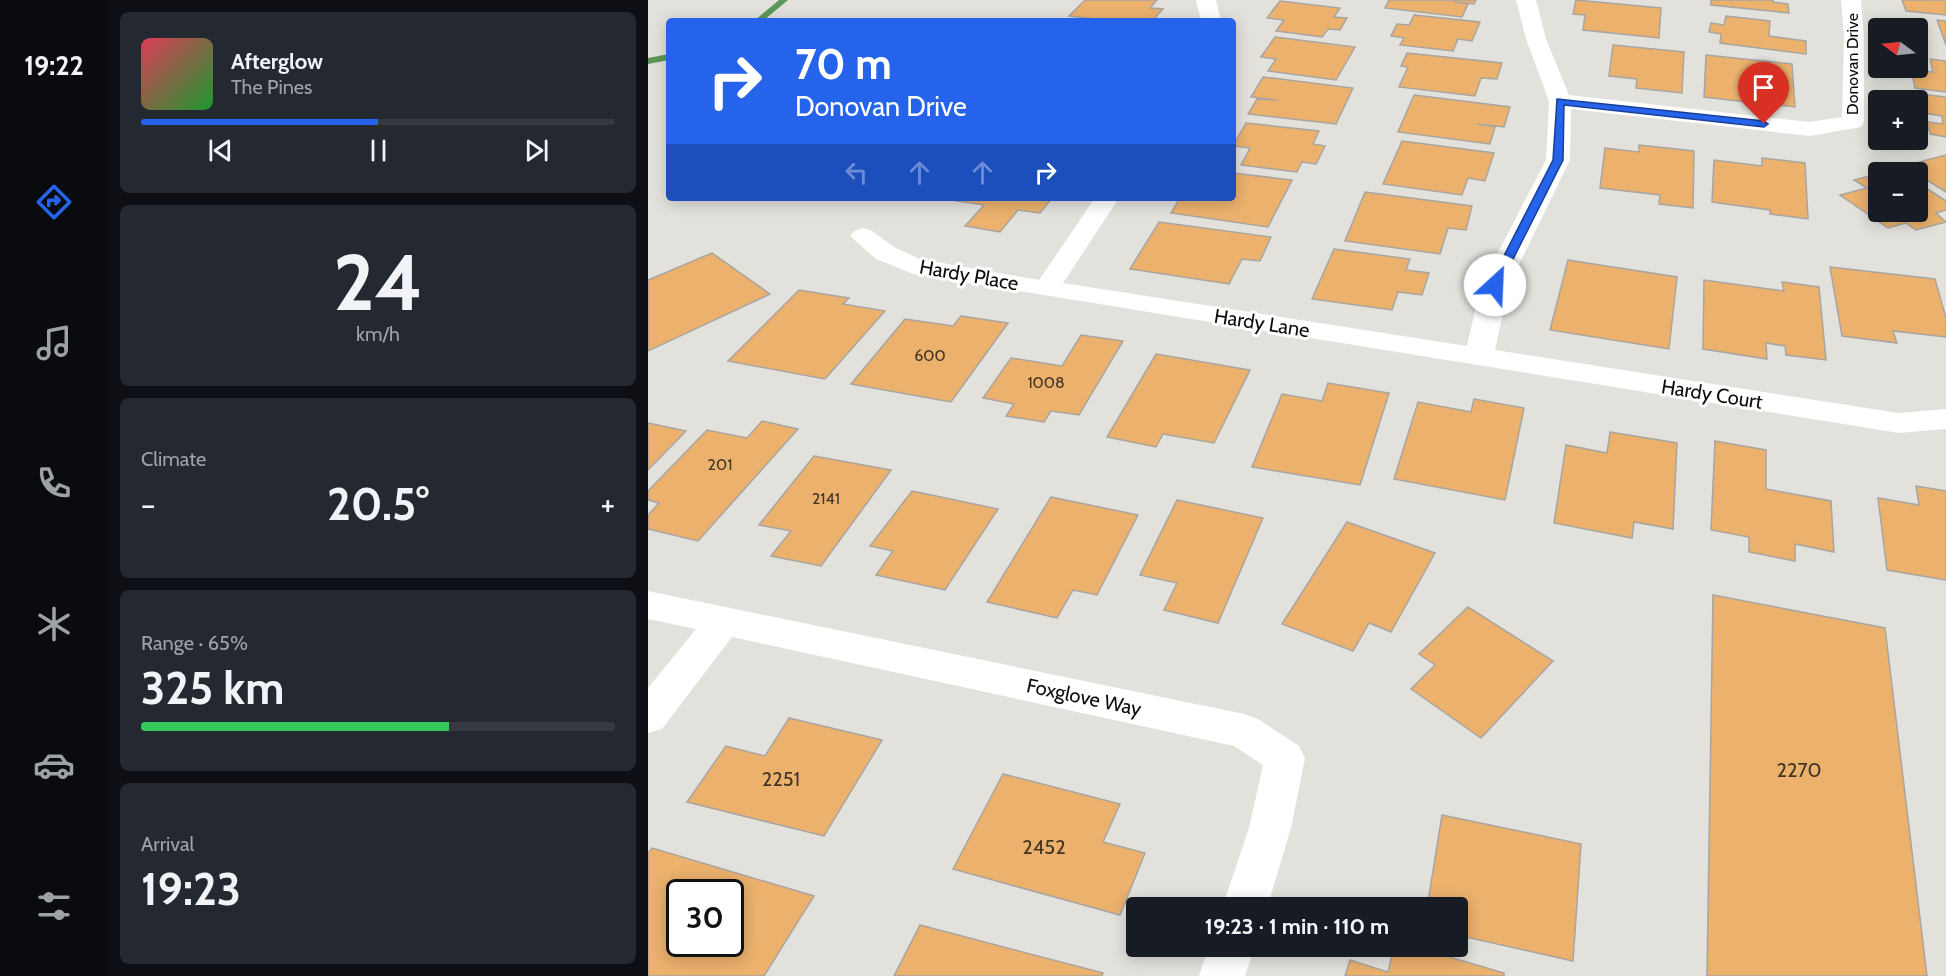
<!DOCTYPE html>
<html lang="en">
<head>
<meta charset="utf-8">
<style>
  :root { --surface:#171b24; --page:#242831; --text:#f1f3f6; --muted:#9ea1a6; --line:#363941; --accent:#2563eb }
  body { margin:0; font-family:Cabin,sans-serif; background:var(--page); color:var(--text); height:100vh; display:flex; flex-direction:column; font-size:22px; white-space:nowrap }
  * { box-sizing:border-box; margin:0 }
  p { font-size:20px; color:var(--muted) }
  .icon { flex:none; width:33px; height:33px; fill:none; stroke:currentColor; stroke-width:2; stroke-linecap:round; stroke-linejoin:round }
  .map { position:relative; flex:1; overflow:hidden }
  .details { display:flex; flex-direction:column; gap:12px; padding:12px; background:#0d0f14; width:540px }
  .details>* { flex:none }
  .top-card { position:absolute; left:18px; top:18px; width:570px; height:183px; border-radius:6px; box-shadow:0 3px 15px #0003; background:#2563eb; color:#fff; overflow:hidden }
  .needle { width:39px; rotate:285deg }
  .tools { position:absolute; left:1220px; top:18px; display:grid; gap:12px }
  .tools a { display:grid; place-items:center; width:60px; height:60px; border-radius:6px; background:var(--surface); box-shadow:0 3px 15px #0003; font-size:30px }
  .speed { position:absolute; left:18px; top:879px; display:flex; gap:12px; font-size:30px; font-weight:700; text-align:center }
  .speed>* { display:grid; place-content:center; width:78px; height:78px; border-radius:50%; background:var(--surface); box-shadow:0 3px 15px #0003; line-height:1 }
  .speed .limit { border:3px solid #111; border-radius:9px; background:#fff; color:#111 }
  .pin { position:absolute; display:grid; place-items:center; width:51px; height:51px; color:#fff; margin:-62px -26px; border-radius:50% 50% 50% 0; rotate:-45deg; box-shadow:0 0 6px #0007 }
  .pin .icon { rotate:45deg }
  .me { position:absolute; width:66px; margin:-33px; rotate:25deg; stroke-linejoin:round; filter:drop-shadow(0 0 4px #0008) }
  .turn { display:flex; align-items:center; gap:21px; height:126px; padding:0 30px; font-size:27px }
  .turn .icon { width:78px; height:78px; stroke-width:2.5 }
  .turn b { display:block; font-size:42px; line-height:51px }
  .lanes { display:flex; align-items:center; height:57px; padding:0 30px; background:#0003; justify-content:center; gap:30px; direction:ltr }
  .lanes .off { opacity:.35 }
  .big { font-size:45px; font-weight:700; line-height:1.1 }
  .details .card { flex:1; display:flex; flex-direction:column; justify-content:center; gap:9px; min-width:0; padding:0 21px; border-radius:9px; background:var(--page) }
  .details .dial { align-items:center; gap:0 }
  .dial b { font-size:78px; line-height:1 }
  .song { display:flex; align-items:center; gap:18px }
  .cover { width:72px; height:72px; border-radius:9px; background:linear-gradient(135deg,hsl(350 70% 55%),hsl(130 70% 35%)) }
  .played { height:6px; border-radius:3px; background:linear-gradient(90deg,var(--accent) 50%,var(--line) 50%) }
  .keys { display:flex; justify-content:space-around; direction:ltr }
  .heat { display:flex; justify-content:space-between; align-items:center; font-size:33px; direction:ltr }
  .charge { height:9px; border-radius:4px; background:linear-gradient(90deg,#34c759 65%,var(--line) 0) }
  .trip { position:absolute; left:478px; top:897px; width:342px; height:60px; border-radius:6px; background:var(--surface); box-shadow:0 3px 15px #0003; font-weight:700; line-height:60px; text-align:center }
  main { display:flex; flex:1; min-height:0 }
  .menu { display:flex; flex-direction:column; width:108px; justify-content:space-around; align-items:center; background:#090b0e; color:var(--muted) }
  .menu .icon { width:42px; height:42px }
  .menu .selected { color:var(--accent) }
  .menu b { font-size:27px; color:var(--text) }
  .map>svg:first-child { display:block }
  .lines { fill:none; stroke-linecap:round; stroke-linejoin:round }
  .stream { fill:#5d9759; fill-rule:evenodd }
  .building { fill:#ebb16d; stroke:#a9a5a1; stroke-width:1.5; fill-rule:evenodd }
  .street { fill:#fff; fill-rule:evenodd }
  .route { fill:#2563eb; stroke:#184099; stroke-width:1.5 }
  .labels { text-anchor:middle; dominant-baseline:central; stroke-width:6; stroke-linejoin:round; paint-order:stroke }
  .far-street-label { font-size:16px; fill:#0d0c0b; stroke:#fff }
  .number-label { font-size:16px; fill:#443524 }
  .street-label { font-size:20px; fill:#0d0c0b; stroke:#fff }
  .near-number-label { font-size:20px; fill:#443524 }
</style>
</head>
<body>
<main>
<nav class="menu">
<b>19:22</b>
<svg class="icon selected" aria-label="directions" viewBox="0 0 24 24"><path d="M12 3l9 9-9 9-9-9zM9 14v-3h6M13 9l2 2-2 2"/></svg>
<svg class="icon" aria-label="music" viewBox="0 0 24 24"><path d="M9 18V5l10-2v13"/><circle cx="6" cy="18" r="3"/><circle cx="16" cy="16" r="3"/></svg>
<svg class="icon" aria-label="phone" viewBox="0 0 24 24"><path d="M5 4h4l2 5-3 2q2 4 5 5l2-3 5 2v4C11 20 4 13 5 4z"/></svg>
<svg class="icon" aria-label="climate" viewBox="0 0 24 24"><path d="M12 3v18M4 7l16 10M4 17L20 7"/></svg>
<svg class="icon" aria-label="car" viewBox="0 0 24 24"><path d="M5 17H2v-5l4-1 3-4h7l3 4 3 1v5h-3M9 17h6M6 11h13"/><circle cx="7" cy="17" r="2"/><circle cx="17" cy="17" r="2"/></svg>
<svg class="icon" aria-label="filters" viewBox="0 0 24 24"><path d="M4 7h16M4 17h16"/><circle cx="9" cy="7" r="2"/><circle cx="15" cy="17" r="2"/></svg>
</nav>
<section class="details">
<div class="card">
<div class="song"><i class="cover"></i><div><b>Afterglow</b><p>The Pines</p></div></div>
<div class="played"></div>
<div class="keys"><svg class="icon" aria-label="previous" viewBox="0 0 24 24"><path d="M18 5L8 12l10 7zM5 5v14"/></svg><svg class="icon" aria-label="pause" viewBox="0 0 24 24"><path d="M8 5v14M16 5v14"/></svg><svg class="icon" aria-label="next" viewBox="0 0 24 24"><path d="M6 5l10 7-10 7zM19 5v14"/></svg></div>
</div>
<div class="card dial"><b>24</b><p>km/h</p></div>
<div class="card"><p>Climate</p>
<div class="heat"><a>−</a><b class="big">20.5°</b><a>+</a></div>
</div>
<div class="card"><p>Range · 65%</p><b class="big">325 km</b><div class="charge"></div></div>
<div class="card"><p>Arrival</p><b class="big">19:23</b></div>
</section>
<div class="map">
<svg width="1298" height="976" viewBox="0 0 1298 976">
  <rect width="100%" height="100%" fill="#e2e1dc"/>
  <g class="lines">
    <!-- stream -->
    <g class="stream">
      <path d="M131,0H140L115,21H106Z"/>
      <path d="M21,54V60L0,64V58Z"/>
    </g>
  </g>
  <!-- building -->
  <g class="building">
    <path d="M437,0H509L502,8L515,9L504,21H463L421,16Z"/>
    <path d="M741,0H828L826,4L806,2L820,4L814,17L737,8Z"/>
    <path d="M928,0L1013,8L1011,38L935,30L937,15L925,14Z"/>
    <path d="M1063,0H1125V2L1140,4L1141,13L1063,5Z"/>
    <path d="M1254,0H1298V15L1258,11Z"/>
    <path d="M632,1L692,8L686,17L699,18L692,30L680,29L674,37L628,31L636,20L619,18Z"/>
    <path d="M766,15L832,22L824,41L810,39L805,51L752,45L756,38L743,36L749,24L761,25Z"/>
    <path d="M1078,16L1122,21L1121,36L1158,41V54L1072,43L1073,34L1061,32L1063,23L1076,25Z"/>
    <path d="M1289,20L1298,21V45Z"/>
    <path d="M627,37L707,47L688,80L620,71L628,59L613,57Z"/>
    <path d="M965,45L1036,52L1034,93L988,88L989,79L961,76Z"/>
    <path d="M759,53L854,63L849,79L833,78L827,96L751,87L760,67L753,66Z"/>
    <path d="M1058,55L1144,64L1147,107L1112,103V95L1098,93V102L1056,97Z"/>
    <path d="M1282,59L1298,61V92L1267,88L1263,69L1285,72Z"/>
    <path d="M615,77L705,88L688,124L600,114L609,99L629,100L603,97Z"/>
    <path d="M1265,93L1298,97V137L1282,134L1279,122L1295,124L1294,116L1269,112V100H1266Z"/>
    <path d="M766,95L862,107L856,127L829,124L847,127L842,144L750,132Z"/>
    <path d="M598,123L671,131L665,144L677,146L668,164L654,162L649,172L593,165L602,148L585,146Z"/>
    <path d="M754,141L846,153L837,181L820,178L814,195L735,184Z"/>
    <path d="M991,145L1046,151L1045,208L1011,204L1012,195L952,188L957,148L991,152Z"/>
    <path d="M1298,155V192L1256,166Z"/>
    <path d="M1114,158L1157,163L1160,219L1122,214V210L1064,202L1066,160L1114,166Z"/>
    <path d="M585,173L644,180L620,227L523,213L532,198H585Z"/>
    <path d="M1230,174V212H1269V182L1298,201V210L1288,213L1298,222L1268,230L1258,223L1240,228L1192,195L1219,188L1206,180Z"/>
    <path d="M717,192L824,206L818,230L800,228L792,254L697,241Z"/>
    <path d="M290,198H404L392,213L370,210L352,232L317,226L336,205Z"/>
    <path d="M511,222L623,237L612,261L594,259L581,284L482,269Z"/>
    <path d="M686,249L762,259L758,270L781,273L774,295L750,292L744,310L664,299Z"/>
    <path d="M64,253L122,294L0,351V280Z"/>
    <path d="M920,260L1029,277L1021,349L902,330Z"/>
    <path d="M1182,267L1287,279L1298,318V337L1245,331L1249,343L1194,336Z"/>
    <path d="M1056,280L1136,291L1134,282L1171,287L1178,360L1138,355L1137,346L1118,343L1119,359L1055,349Z"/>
    <path d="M151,290L201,298L195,304L237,311L177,379L80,361Z"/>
    <path d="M313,316L360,323L303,402L203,384L257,319L305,326Z"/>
    <path d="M433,335L475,341L431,415L403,411L396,422L358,416L366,404L335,398L363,358L414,366Z"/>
    <path d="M508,354L602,370L566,443L515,434L508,447L459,437Z"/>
    <path d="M680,383L741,393L712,485L604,467L634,394L674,401Z"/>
    <path d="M826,399L876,408L857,500L746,479L770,402L823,412Z"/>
    <path d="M114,421L150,429L50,541L0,529V515L11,503L0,500V491L59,430L99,438Z"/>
    <path d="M0,423L38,431L0,470Z"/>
    <path d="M962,432L1029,443L1025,529L986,522L984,538L906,523L918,445L959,453Z"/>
    <path d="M1067,441L1118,450V489L1183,501L1186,552L1147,544V561L1101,552V537L1063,530Z"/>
    <path d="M166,456L243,470L173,566L123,556L143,531L111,525Z"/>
    <path d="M1268,486L1298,491V580L1239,570L1230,498L1271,505Z"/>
    <path d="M264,491L350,509L297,590L228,575L245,551L222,546Z"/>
    <path d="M403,497L490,515L449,595L425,590L409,618L339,602Z"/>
    <path d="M529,500L615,518L570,623L516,610L529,583L492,575Z"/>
    <path d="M699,522L787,553L743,632L721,623L705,651L634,624Z"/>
    <path d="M1065,595L1237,628L1279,976H1059Z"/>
    <path d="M820,607L905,661L833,738L763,689L787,665L771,654Z"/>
    <path d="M141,718L234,740L176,836L39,802L78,746L117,756Z"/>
    <path d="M355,774L472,804L455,842L497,853L472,915L305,869Z"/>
    <path d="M794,815L933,844L925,961L813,936L817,909L780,902Z"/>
    <path d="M4,848L166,896L116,976H0V853ZM32,892H82V944H32Z"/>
    <path d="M272,925L455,973L454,976H246Z"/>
    <path d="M746,946H764L856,973V976H697L702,960L740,972Z"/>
  </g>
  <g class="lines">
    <!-- street -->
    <g class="street">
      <path d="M548,0H568L573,21H553Z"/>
      <path d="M868,0H888L898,39L921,95L1162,122L1194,117L1196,38L1193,0H1213L1216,38V122L1213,127L1162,136L923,109L922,160L861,285L847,350L1251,413L1298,409V429L1251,433L265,274L228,259L202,236L206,231L215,228L224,231L246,247L272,259L391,280L447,198H471L415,283L819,346L833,285L898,160L901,101L878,39Z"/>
      <path d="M0,591L596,714L610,719L651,746L657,758L643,828L619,908H574L601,828L615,765L586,746L84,637L14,729L0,733V688L48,629L0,619Z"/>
      <path d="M561,946H607L597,976H551Z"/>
    </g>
  </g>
  <!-- route -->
  <path class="route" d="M909,99L1116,121L1120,124L1116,127L916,105L915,160L852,285L847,288L843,287L841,285L905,160Z"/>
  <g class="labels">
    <!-- far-street labels -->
    <g class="far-street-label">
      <text transform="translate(1204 64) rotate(-90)">Donovan Drive</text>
    </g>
    <!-- number labels -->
    <g class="number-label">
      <text x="282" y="355">600</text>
      <text x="398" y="382">1008</text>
      <text x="72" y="464">201</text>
      <text x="178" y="498">2141</text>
    </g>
    <!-- street labels -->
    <g class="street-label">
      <text transform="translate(321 275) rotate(10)">Hardy Place</text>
      <text transform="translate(614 323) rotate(9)">Hardy Lane</text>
      <text transform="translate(1064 394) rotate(9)">Hardy Court</text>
      <text transform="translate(436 697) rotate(12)">Foxglove Way</text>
    </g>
    <!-- near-number labels -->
    <g class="near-number-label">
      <text x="1151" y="770">2270</text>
      <text x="133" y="779">2251</text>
      <text x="396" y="847">2452</text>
    </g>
  </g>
</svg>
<div class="tools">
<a><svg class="needle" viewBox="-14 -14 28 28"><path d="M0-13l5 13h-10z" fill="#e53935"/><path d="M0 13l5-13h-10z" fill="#9ea1a6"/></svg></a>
<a>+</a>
<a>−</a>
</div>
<div class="speed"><div class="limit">30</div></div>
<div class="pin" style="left:1116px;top:124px;background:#d93025"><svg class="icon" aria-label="arrive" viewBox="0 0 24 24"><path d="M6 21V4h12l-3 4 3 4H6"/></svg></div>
<svg class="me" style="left:847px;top:285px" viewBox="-20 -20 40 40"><circle r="19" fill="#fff"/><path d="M0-13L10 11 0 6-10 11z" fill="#2563eb"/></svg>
<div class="trip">19:23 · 1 min · 110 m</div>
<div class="top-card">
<div class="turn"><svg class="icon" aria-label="right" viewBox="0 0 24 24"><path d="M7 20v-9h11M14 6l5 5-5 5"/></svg><div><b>70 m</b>Donovan Drive</div></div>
<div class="lanes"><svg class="icon off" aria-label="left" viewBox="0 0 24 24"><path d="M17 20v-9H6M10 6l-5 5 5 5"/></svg><svg class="icon off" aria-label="ahead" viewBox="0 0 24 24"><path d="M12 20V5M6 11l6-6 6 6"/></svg><svg class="icon off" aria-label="ahead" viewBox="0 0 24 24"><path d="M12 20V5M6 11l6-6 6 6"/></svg><svg class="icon" aria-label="right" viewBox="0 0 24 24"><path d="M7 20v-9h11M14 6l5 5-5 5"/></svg></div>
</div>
</div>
</main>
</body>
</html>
